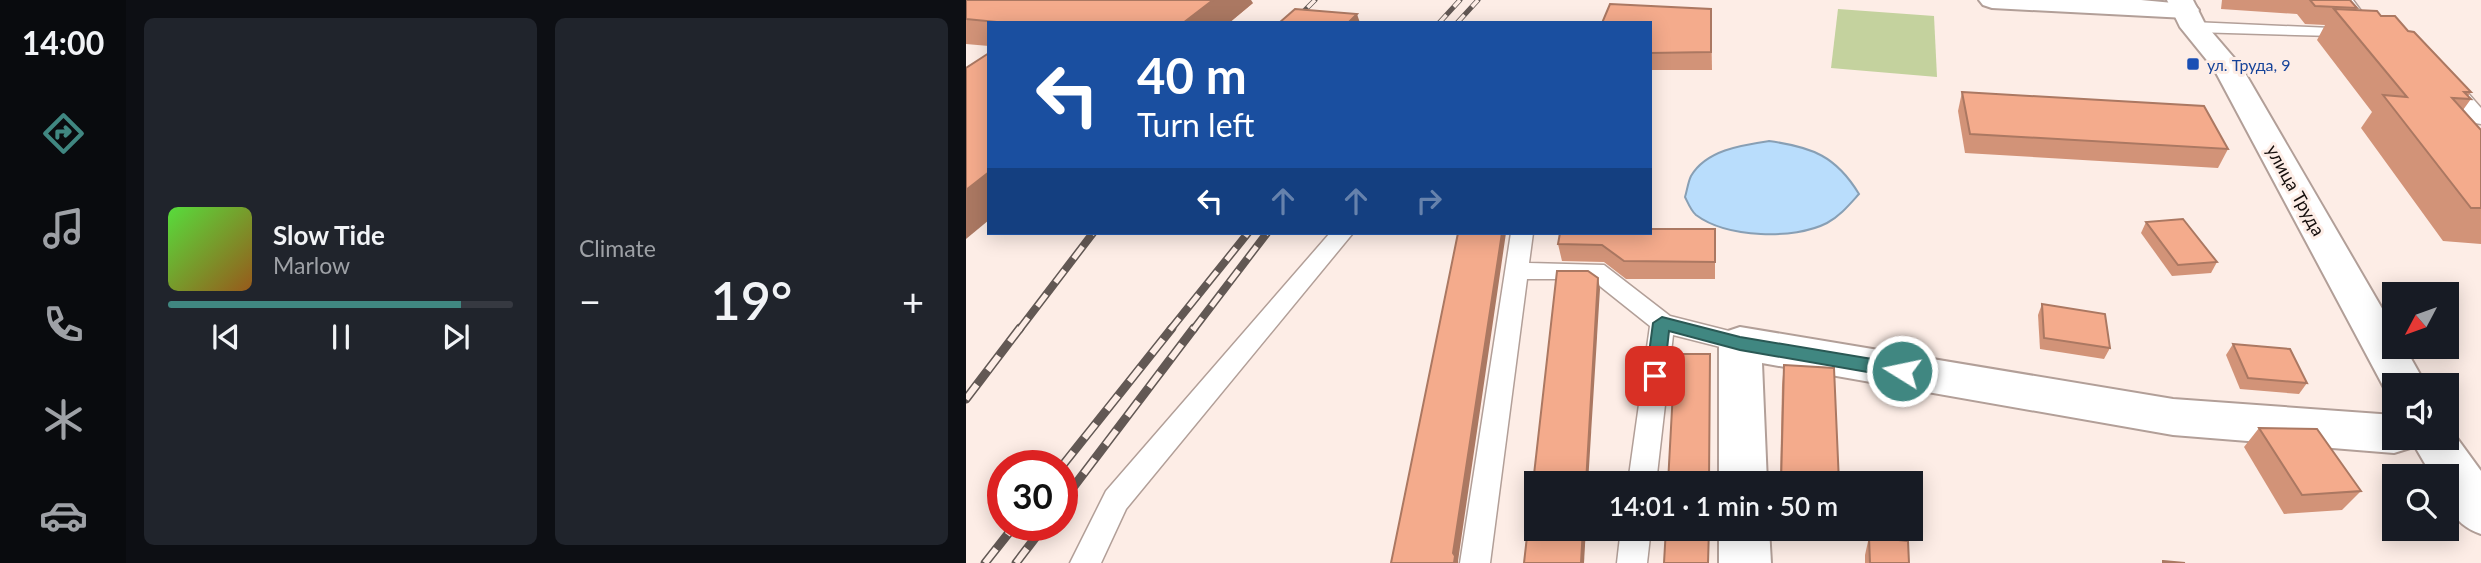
<!DOCTYPE html>
<html lang="en">
<head>
<meta charset="utf-8">
<style>
  :root { --surface:#171b24; --page:#20242c; --text:#f1f3f6; --muted:#9ea1a6; --line:#363941; --accent:#408781 }
  body { margin:0; font-family:Lato,sans-serif; background:var(--page); color:var(--text); height:100vh; display:flex; flex-direction:column; font-size:26px; white-space:nowrap }
  * { box-sizing:border-box; margin:0 }
  p { font-size:23px; color:var(--muted) }
  .icon { flex:none; width:38px; height:38px; fill:none; stroke:currentColor; stroke-width:2; stroke-linecap:round; stroke-linejoin:round }
  .map { position:relative; flex:1; overflow:hidden }
  .panel { display:flex; flex-direction:column; gap:18px; padding:18px; background:#0d0f14; width:840px }
  .panel>* { flex:none }
  .top-card { position:absolute; left:21px; top:21px; width:665px; height:214px; border-radius:0px; box-shadow:0 4px 18px #0003; background:#1a4fa0; color:#fff; overflow:hidden }
  .needle { width:46px; rotate:229deg }
  .tools { position:absolute; left:1416px; top:282px; display:grid; gap:14px }
  .tools a { display:grid; place-items:center; width:77px; height:77px; border-radius:0px; background:var(--surface); box-shadow:0 4px 18px #0003; font-size:35px }
  .speed { position:absolute; left:21px; top:450px; display:flex; gap:14px; font-size:35px; font-weight:700; text-align:center }
  .speed>* { display:grid; place-content:center; width:91px; height:91px; border-radius:50%; background:var(--surface); box-shadow:0 4px 18px #0003; line-height:1 }
  .speed .limit { border:10px solid #d22; background:#fff; color:#111 }
  .pin { position:absolute; display:grid; place-items:center; width:60px; height:60px; color:#fff; margin:-30px; border-radius:14px; box-shadow:0 4px 10px #0006 }
  .me { position:absolute; width:77px; margin:-38px; rotate:280deg; stroke-linejoin:round; filter:drop-shadow(0 0 5px #0008) }
  .turn { display:flex; align-items:center; gap:24px; height:147px; padding:0 35px; font-size:32px }
  .turn .icon { width:91px; height:91px; stroke-width:2.5 }
  .turn b { display:block; font-size:49px; line-height:60px }
  .lanes { display:flex; align-items:center; height:66px; padding:0 35px; background:#0003; justify-content:center; gap:35px; direction:ltr }
  .lanes .off { opacity:.35 }
  .big { font-size:52px; font-weight:600; line-height:1.1 }
  .panel .card { flex:1; display:flex; flex-direction:column; justify-content:center; gap:10px; min-width:0; padding:0 24px; border-radius:10px; background:var(--page) }
  .song { display:flex; align-items:center; gap:21px }
  .cover { width:84px; height:84px; border-radius:10px; background:linear-gradient(135deg,hsl(110 70% 55%),hsl(30 70% 35%)) }
  .played { height:7px; border-radius:4px; background:linear-gradient(90deg,var(--accent) 85%,var(--line) 85%) }
  .keys { display:flex; justify-content:space-around; direction:ltr }
  .heat { display:flex; justify-content:space-between; align-items:center; font-size:38px; direction:ltr }
  .panel .tiles { flex:1; display:grid; gap:18px; grid-template-columns:repeat(2,1fr) }
  .trip { position:absolute; left:558px; top:471px; width:399px; height:70px; border-radius:0px; background:var(--surface); box-shadow:0 4px 18px #0003; font-weight:600; line-height:70px; text-align:center }
  main { display:flex; flex:1; min-height:0 }
  .tabs { display:flex; flex-direction:column; width:126px; justify-content:space-around; align-items:center; background:#090b0e; color:var(--muted) }
  .tabs .icon { width:49px; height:49px }
  .tabs .active { color:var(--accent) }
  .tabs b { font-size:32px; color:var(--text) }
  .map>svg:first-child { display:block }
  .green { fill:#c4d29e }
  .water { fill:#b9ddfc; stroke:#889fb4; stroke-width:2 }
  .lines { fill:none; stroke-linecap:round; stroke-linejoin:round }
  .service-casing { stroke:#b29f98; stroke-width:3 }
  .minor-casing { stroke:#b29f98; stroke-width:4 }
  .tertiary-casing { stroke:#b29f98; stroke-width:4 }
  .service { fill:#fff; fill-rule:evenodd }
  .minor { fill:#fff; fill-rule:evenodd }
  .tertiary { fill:#fff; fill-rule:evenodd }
  .rail-far2-casing { stroke:#625854; stroke-width:5 }
  .rail-far1-casing { stroke:#625854; stroke-width:8 }
  .rail-casing { stroke:#625854; stroke-width:9 }
  .rail-far2 { stroke:#fdede6; stroke-width:3.5; stroke-dasharray:11; stroke-linecap:butt }
  .rail-far1 { stroke:#fdede6; stroke-width:5; stroke-dasharray:15; stroke-linecap:butt }
  .rail { stroke:#fdede6; stroke-width:6; stroke-dasharray:18; stroke-linecap:butt }
  .wall { fill:#d29378 }
  .shaded-wall { fill:#ab7862 }
  .building { fill:#f4ab8c; stroke:#ab7862; stroke-width:2 }
  .route { fill:#408781; stroke:#2a5854; stroke-width:2 }
  .transit-dot { fill:#1a4fb4; stroke:#fdede6; stroke-width:2.5 }
  .labels { text-anchor:middle; dominant-baseline:central; stroke-width:6; stroke-linejoin:round; paint-order:stroke }
  .far-transit-label { font-size:16px; fill:#164399; stroke:#fdede6; text-anchor:start }
  .street-label { font-size:18px; fill:#150e0c; stroke:#fdede6 }
</style>
</head>
<body>
<main>
<nav class="tabs">
<b>14:00</b>
<svg class="icon active" aria-label="directions" viewBox="0 0 24 24"><path d="M12 3l9 9-9 9-9-9zM9 14v-3h6M13 9l2 2-2 2"/></svg>
<svg class="icon" aria-label="music" viewBox="0 0 24 24"><path d="M9 18V5l10-2v13"/><circle cx="6" cy="18" r="3"/><circle cx="16" cy="16" r="3"/></svg>
<svg class="icon" aria-label="phone" viewBox="0 0 24 24"><path d="M5 4h4l2 5-3 2q2 4 5 5l2-3 5 2v4C11 20 4 13 5 4z"/></svg>
<svg class="icon" aria-label="climate" viewBox="0 0 24 24"><path d="M12 3v18M4 7l16 10M4 17L20 7"/></svg>
<svg class="icon" aria-label="car" viewBox="0 0 24 24"><path d="M5 17H2v-5l4-1 3-4h7l3 4 3 1v5h-3M9 17h6M6 11h13"/><circle cx="7" cy="17" r="2"/><circle cx="17" cy="17" r="2"/></svg>
</nav>
<section class="panel">
<div class="tiles">
<div class="card">
<div class="song"><i class="cover"></i><div><b>Slow Tide</b><p>Marlow</p></div></div>
<div class="played"></div>
<div class="keys"><svg class="icon" aria-label="previous" viewBox="0 0 24 24"><path d="M18 5L8 12l10 7zM5 5v14"/></svg><svg class="icon" aria-label="pause" viewBox="0 0 24 24"><path d="M8 5v14M16 5v14"/></svg><svg class="icon" aria-label="next" viewBox="0 0 24 24"><path d="M6 5l10 7-10 7zM19 5v14"/></svg></div>
</div>
<div class="card"><p>Climate</p>
<div class="heat"><a>−</a><b class="big">19°</b><a>+</a></div>
</div>
</div>
</section>
<div class="map">
<svg width="1515" height="563" viewBox="0 0 1515 563">
  <rect width="100%" height="100%" fill="#fdede6"/>
  <!-- green -->
  <path class="green" d="M872,9L968,16L971,77L865,68Z"/>
  <!-- water -->
  <path class="water" d="M803,141C846,147 870,156 893,194C883,205 874,216 861,223C828,240 761,238 730,215C725,211 722,203 719,197C721,191 722,182 725,176C740,150 776,145 803,141Z"/>
  <g class="lines">
    <defs>
      <g id="service">
        <path d="M1372,0H1387L1401,19L1406,34L1404,37L1227,32L1219,27L1227,22L1388,29L1385,19Z"/>
        <path d="M1481,75L1487,76L1515,108V124L1509,123L1472,80Z"/>
        <path d="M364,233H387L160,509L135,563H104L140,491Z"/>
        <path d="M545,233H567L563,263L638,265L704,316L783,336L786,343L783,350L774,352L707,335L690,483H662L684,326L625,279H561L524,563H494Z"/>
        <path d="M655,528H685L681,563H651Z"/>
      </g>
      <g id="minor">
        <path d="M1013,0H1175L1229,5L1233,10L1229,15L1220,18L1026,8L1017,5Z"/>
        <path d="M774,327L1207,399L1428,415V438H1449L1444,448L1428,453L1207,435L796,363L801,483H753V343L759,332Z"/>
        <path d="M753,528H803L805,563H753Z"/>
      </g>
      <g id="tertiary">
        <path d="M1201,0H1227L1239,24L1275,66L1428,329V346H1438L1460,385H1428V399L1423,397L1248,69L1214,27Z"/>
        <path d="M1480,423L1515,471V534C1486,524 1480,505 1480,476H1466L1444,438H1480Z"/>
      </g>
    </defs>
    <!-- service casing -->
    <use href="#service" class="service-casing"/>
    <!-- minor casing -->
    <use href="#minor" class="minor-casing"/>
    <!-- tertiary casing -->
    <use href="#tertiary" class="tertiary-casing"/>
    <!-- service -->
    <use href="#service" class="service"/>
    <!-- minor -->
    <use href="#minor" class="minor"/>
    <!-- tertiary -->
    <use href="#tertiary" class="tertiary"/>
    <defs>
      <g id="rail-far2">
        <path d="M326,23L349,0"/>
        <path d="M473,23L494,0"/>
        <path d="M491,23L512,0"/>
      </g>
      <g id="rail-far1">
        <path d="M53,330L127,233"/>
        <path d="M204,330L282,233"/>
        <path d="M227,330L301,233"/>
      </g>
      <g id="rail">
        <path d="M0,399L54,328"/>
        <path d="M96,466L206,328"/>
        <path d="M96,502L228,328"/>
        <path d="M19,563L49,525"/>
        <path d="M50,563L79,525"/>
      </g>
    </defs>
    <!-- rail-far2 casing -->
    <use href="#rail-far2" class="rail-far2-casing"/>
    <!-- rail-far1 casing -->
    <use href="#rail-far1" class="rail-far1-casing"/>
    <!-- rail casing -->
    <use href="#rail" class="rail-casing"/>
    <!-- rail-far2 -->
    <use href="#rail-far2" class="rail-far2"/>
    <!-- rail-far1 -->
    <use href="#rail-far1" class="rail-far1"/>
    <!-- rail -->
    <use href="#rail" class="rail"/>
  </g>
  <!-- wall -->
  <g class="wall">
    <path d="M0,0L287,3L263,23H23V46L0,44Z"/>
    <path d="M1256,0H1384L1391,8L1389,10L1415,16L1442,31L1505,92L1502,96L1505,99L1497,110L1515,130V244L1477,241L1395,128L1406,112L1351,40L1359,25L1339,24L1331,14L1255,9Z"/>
    <path d="M745,9L746,70H684V23Z"/>
    <path d="M996,92L1262,149L1252,168L999,153L992,111Z"/>
    <path d="M1180,222L1251,262L1245,273L1206,276L1175,233Z"/>
    <path d="M749,229V279H660L638,262L596,261L592,244Z"/>
    <path d="M1076,304L1144,348L1138,359L1074,349L1072,315Z"/>
    <path d="M1267,344L1341,383L1333,394L1274,389L1260,355Z"/>
    <path d="M818,365L873,483H814L816,385Z"/>
    <path d="M1293,428L1395,491L1376,510L1318,514L1278,447Z"/>
    <path d="M903,537L943,563H899V555Z"/>
  </g>
  <!-- shaded-wall -->
  <g class="shaded-wall">
    <path d="M247,0H285L287,3L263,23H217Z"/>
    <path d="M391,14L394,23H382Z"/>
    <path d="M23,172V220L0,239V190Z"/>
    <path d="M536,233H540L492,561V563H488L487,553Z"/>
    <path d="M632,278L634,289L622,483H620Z"/>
    <path d="M617,528H620L618,563H615Z"/>
  </g>
  <!-- building -->
  <g class="building">
    <path d="M0,0H247L217,23H41L0,19Z"/>
    <path d="M1344,0H1384L1391,8L1349,6Z"/>
    <path d="M644,4L745,9V52L684,53V23H636Z"/>
    <path d="M329,9L391,14L382,23H313Z"/>
    <path d="M1368,9L1411,11L1415,16H1429L1442,31L1448,32L1505,92H1498L1505,99L1486,98L1515,130V208H1505L1417,95L1441,97Z"/>
    <path d="M23,53V172L0,190V68Z"/>
    <path d="M996,92L1238,106L1262,149L1004,134Z"/>
    <path d="M1217,219L1251,262L1212,265L1180,222Z"/>
    <path d="M684,229H749V262L658,261L636,245L592,244L594,233H684Z"/>
    <path d="M492,233H536L487,553L489,556L488,563H425Z"/>
    <path d="M591,271H622L632,278L620,483H570V528H617L615,563H558Z"/>
    <path d="M1076,304L1139,314L1144,348L1078,338Z"/>
    <path d="M1267,344L1324,349L1341,383L1282,378Z"/>
    <path d="M709,354H744L743,483H702Z"/>
    <path d="M818,365L868,368L873,483H815Z"/>
    <path d="M1293,428L1351,429L1395,491L1336,495Z"/>
    <path d="M700,528H743L742,563H698Z"/>
    <path d="M903,537L942,541L943,563H904Z"/>
    <path d="M1197,561L1219,563H1197Z"/>
  </g>
  <!-- route -->
  <path class="route" d="M696,317L774,337L936,364L943,366L945,371L943,376L936,378L774,350L703,331L698,376L695,381H683L680,376L687,323Z"/>
  <!-- markers -->
  <rect class="transit-dot" x="1220" y="57" width="14" height="14" rx="3.5"/>
  <g class="labels">
    <!-- far-transit labels -->
    <g class="far-transit-label">
      <text x="1241" y="64">ул. Труда, 9</text>
    </g>
    <!-- street labels -->
    <g class="street-label">
      <text transform="translate(1330 190) rotate(61)">улица Труда</text>
    </g>
  </g>
</svg>
<div class="tools">
<a><svg class="needle" viewBox="-14 -14 28 28"><path d="M0-13l5 13h-10z" fill="#e53935"/><path d="M0 13l5-13h-10z" fill="#9ea1a6"/></svg></a>
<a><svg class="icon" aria-label="sound" viewBox="0 0 24 24"><path d="M4 9h4l5-4v14l-5-4H4zM17 9q2 3 0 6"/></svg></a>
<a><svg class="icon" aria-label="search" viewBox="0 0 24 24"><circle cx="10" cy="10" r="6"/><path d="M15 15l6 6"/></svg></a>
</div>
<div class="speed"><div class="limit">30</div></div>
<div class="pin" style="left:689px;top:376px;background:#d93025"><svg class="icon" aria-label="arrive" viewBox="0 0 24 24"><path d="M6 21V4h12l-3 4 3 4H6"/></svg></div>
<svg class="me" style="left:936px;top:371px" viewBox="-20 -20 40 40"><circle r="17" fill="#408781" stroke="#fff" stroke-width="3"/><path d="M0-11L8 9 0 5-8 9z" fill="#fff"/></svg>
<div class="trip">14:01 · 1 min · 50 m</div>
<div class="top-card">
<div class="turn"><svg class="icon" aria-label="left" viewBox="0 0 24 24"><path d="M17 20v-9H6M10 6l-5 5 5 5"/></svg><div><b>40 m</b>Turn left</div></div>
<div class="lanes"><svg class="icon" aria-label="left" viewBox="0 0 24 24"><path d="M17 20v-9H6M10 6l-5 5 5 5"/></svg><svg class="icon off" aria-label="ahead" viewBox="0 0 24 24"><path d="M12 20V5M6 11l6-6 6 6"/></svg><svg class="icon off" aria-label="ahead" viewBox="0 0 24 24"><path d="M12 20V5M6 11l6-6 6 6"/></svg><svg class="icon off" aria-label="right" viewBox="0 0 24 24"><path d="M7 20v-9h11M14 6l5 5-5 5"/></svg></div>
</div>
</div>
</main>
</body>
</html>
